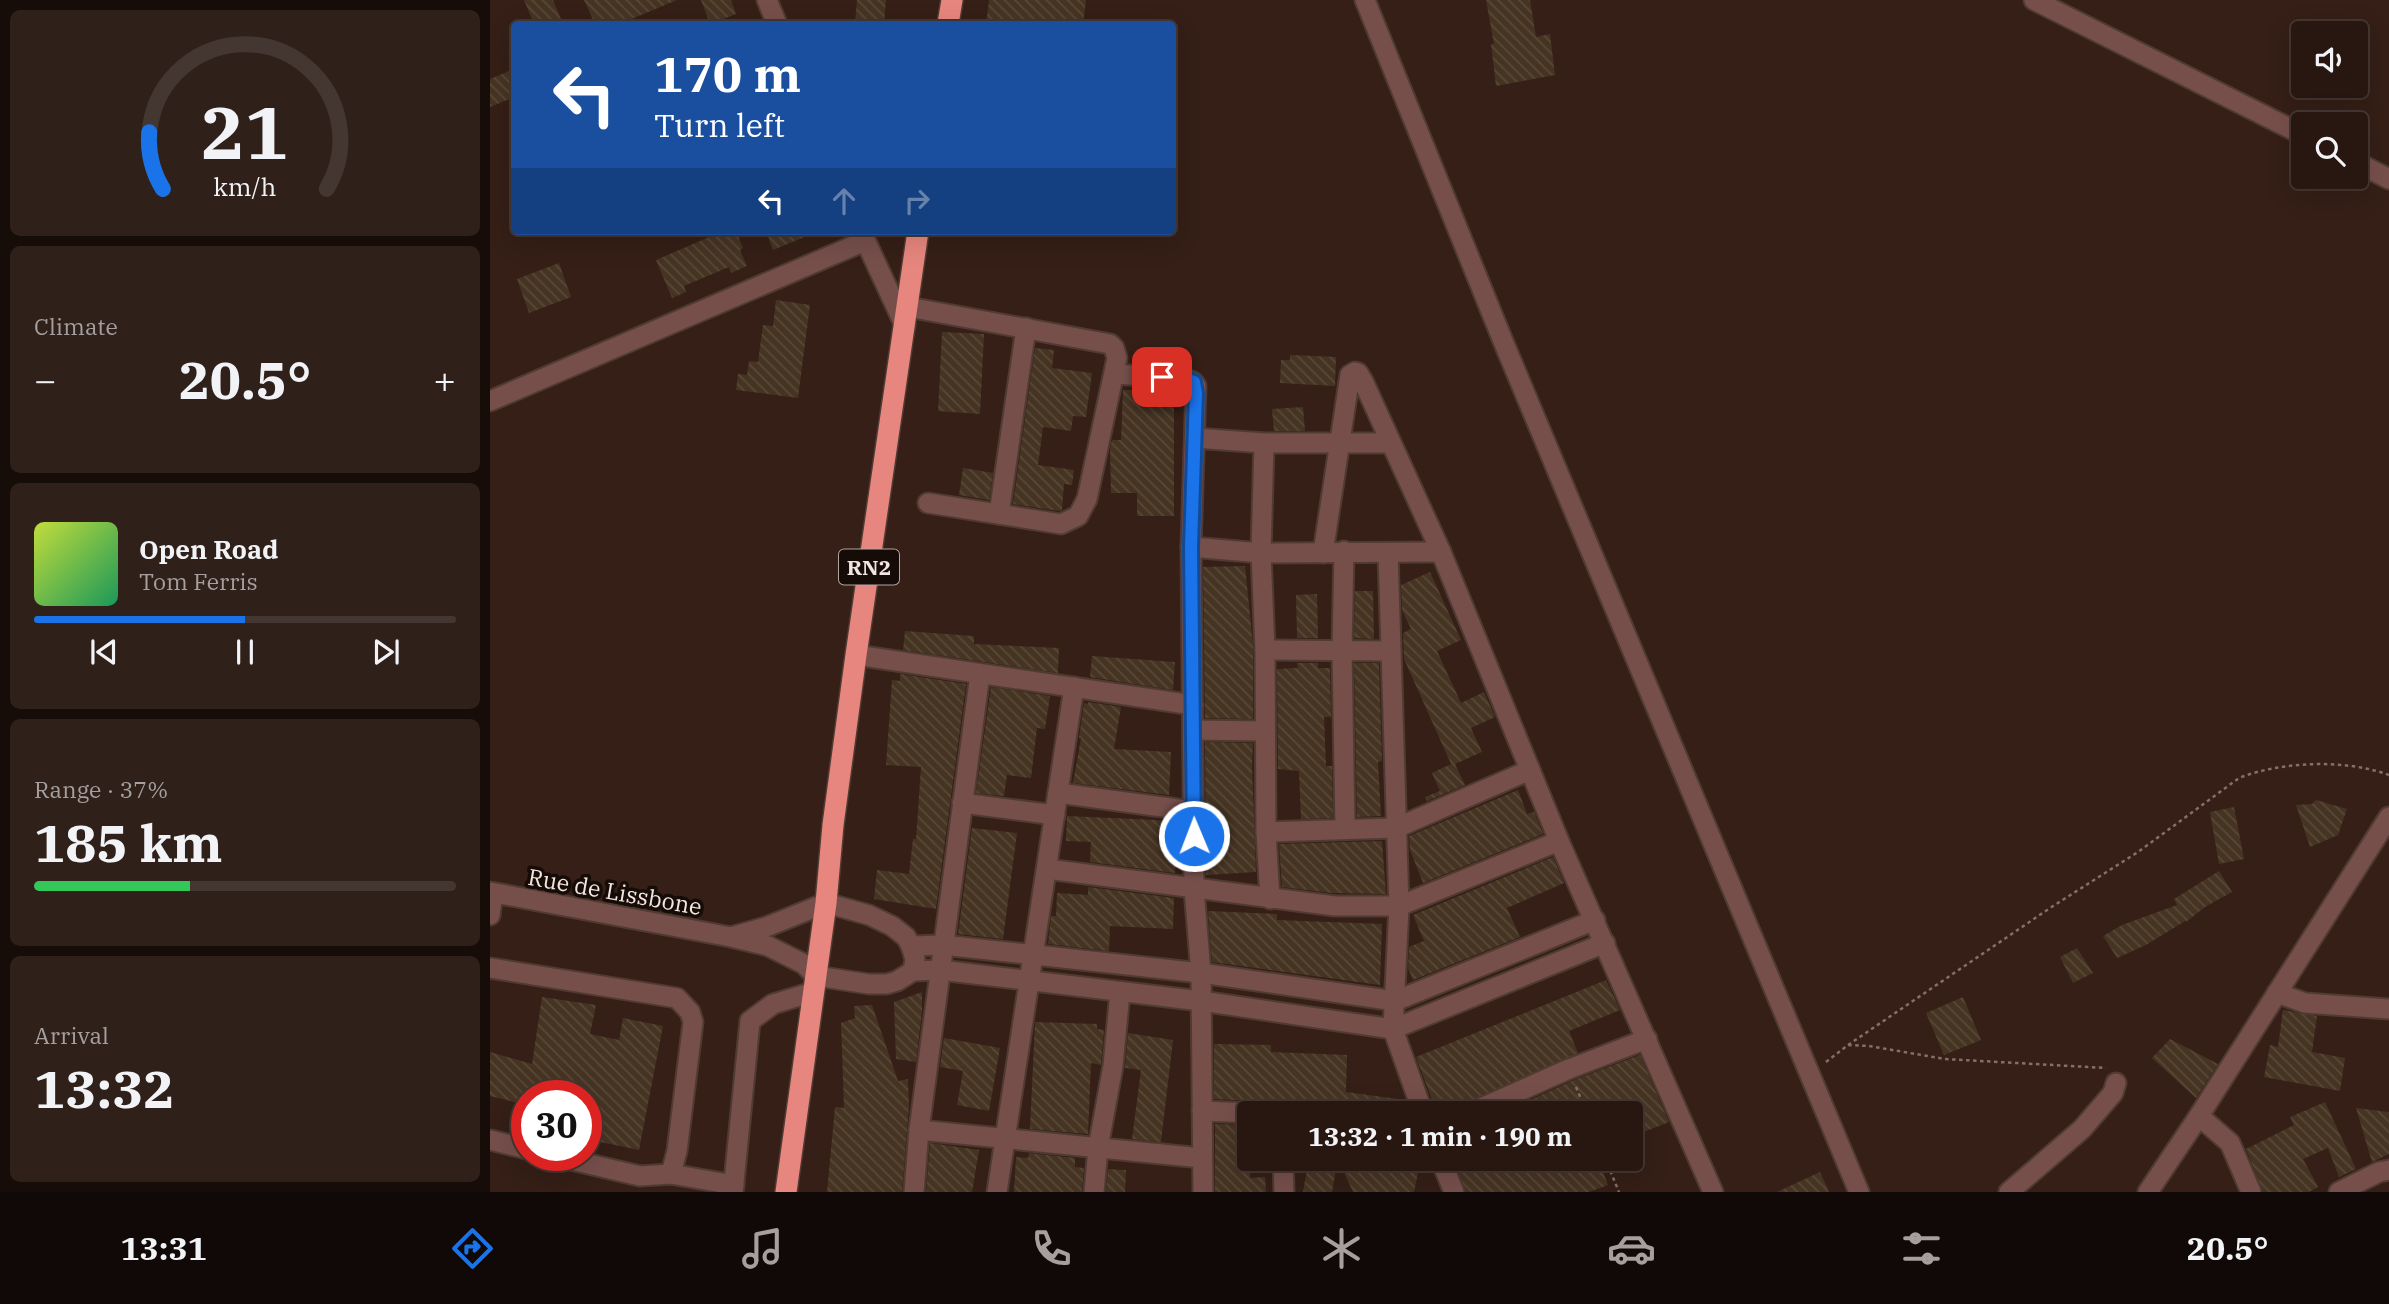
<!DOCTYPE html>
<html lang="en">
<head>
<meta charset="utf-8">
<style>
  :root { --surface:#281711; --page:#30201a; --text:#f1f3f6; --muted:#a59f9f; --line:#443631; --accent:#1a73e8 }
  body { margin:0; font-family:"IBM Plex Serif",serif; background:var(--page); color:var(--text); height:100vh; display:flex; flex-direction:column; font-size:26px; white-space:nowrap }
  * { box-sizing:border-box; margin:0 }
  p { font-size:23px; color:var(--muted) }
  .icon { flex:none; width:38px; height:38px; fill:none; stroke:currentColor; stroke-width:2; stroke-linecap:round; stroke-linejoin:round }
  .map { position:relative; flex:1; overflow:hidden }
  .sheet { display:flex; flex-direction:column; gap:10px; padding:10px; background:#160d09; width:490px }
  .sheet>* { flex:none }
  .hud { position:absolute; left:21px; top:21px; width:665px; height:214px; border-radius:7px; box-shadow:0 7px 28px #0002,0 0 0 2px var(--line); background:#1a4fa0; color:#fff; overflow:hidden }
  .buttons { position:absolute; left:1801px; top:21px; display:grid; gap:14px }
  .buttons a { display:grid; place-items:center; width:77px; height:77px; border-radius:7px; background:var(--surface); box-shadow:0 7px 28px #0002,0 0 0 2px var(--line); font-size:35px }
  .speed { position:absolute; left:21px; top:1080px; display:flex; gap:14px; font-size:35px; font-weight:700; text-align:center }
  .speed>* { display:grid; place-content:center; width:91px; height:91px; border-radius:50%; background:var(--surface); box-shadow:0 7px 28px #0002,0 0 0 2px var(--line); line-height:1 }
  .speed .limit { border:10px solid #d22; background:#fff; color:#111 }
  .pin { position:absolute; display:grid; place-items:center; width:60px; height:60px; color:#fff; margin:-30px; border-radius:14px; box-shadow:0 4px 10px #0006 }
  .me { position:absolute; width:77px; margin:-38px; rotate:359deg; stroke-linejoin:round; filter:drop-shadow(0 0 5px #0008) }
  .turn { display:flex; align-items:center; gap:24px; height:147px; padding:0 28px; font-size:32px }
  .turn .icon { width:91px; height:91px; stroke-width:2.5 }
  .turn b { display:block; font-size:49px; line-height:60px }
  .lanes { display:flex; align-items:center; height:66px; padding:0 28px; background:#0003; justify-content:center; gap:35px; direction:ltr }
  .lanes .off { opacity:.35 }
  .big { font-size:52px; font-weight:800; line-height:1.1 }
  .sheet .widget { flex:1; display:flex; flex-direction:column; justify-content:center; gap:10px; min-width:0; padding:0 24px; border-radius:10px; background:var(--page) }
  .sheet .dial { align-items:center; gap:0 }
  .dial svg { height:182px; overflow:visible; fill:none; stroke:var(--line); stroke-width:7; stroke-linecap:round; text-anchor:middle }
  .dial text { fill:var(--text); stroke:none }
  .song { display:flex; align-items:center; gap:21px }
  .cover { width:84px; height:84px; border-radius:10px; background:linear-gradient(135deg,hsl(70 70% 55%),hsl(150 70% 35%)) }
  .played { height:7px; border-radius:4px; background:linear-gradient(90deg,var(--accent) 50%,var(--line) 50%) }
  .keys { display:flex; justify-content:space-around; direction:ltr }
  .heat { display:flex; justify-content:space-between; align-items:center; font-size:38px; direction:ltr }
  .charge { height:10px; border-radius:5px; background:linear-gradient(90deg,#34c759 37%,var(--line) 0) }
  .trip { position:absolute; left:747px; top:1101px; width:406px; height:70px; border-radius:7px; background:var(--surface); box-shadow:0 7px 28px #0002,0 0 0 2px var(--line); font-weight:800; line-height:70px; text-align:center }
  .tab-bar { display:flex; height:112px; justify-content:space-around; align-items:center; background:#100907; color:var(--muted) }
  .tab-bar .icon { width:49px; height:49px }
  .tab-bar .active { color:var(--accent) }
  .tab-bar b { font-size:32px; color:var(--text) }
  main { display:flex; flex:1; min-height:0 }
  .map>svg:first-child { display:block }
  .building { fill:url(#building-back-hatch) }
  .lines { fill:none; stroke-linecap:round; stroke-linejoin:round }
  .minor-casing { stroke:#503b33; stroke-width:23 }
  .highway-casing { stroke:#503b33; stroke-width:24 }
  .path { stroke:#847069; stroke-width:2.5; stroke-dasharray:3.5 3.5; stroke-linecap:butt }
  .minor { stroke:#764f4b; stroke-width:19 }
  .highway { stroke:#e6867e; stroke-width:21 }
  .route-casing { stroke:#114b97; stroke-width:18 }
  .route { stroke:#1a73e8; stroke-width:12 }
  .labels { text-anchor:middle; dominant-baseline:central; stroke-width:7; stroke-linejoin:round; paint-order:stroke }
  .shield { fill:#150c08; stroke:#b2a49f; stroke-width:2 }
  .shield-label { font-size:21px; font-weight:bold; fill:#f5e5e0 }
  .street-label { font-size:23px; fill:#f5e5e0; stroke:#150c08 }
</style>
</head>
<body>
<main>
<section class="sheet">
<div class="widget dial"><svg viewBox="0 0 100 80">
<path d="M14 69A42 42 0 1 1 86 69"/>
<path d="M14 69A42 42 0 0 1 8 44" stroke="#1a73e8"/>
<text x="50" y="56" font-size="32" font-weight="700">21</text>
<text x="50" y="72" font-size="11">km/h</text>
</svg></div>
<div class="widget"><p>Climate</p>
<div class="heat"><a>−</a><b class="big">20.5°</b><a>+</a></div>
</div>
<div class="widget">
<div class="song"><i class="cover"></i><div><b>Open Road</b><p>Tom Ferris</p></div></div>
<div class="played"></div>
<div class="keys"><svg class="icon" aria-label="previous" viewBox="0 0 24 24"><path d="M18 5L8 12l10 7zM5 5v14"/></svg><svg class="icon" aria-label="pause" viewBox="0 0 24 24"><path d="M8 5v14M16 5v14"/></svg><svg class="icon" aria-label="next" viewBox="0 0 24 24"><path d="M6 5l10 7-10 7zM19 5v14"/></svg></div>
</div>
<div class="widget"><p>Range · 37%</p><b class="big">185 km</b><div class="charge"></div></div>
<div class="widget"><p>Arrival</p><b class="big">13:32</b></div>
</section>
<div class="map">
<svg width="1899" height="1192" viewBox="0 0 1899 1192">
  <defs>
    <pattern id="building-back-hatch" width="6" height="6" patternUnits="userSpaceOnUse" patternTransform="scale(1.75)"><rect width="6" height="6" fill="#463423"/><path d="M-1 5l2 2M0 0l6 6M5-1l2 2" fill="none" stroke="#584838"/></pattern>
  </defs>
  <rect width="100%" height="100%" fill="#351f17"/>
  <!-- building -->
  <g class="building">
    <path d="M34,0H63L73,24H44Z"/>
    <path d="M94,0H187L139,20L141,24H105Z"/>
    <path d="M211,0H241L246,14L220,24Z"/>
    <path d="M367,0H396L394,24H365Z"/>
    <path d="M499,0H596L593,24H496Z"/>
    <path d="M996,0H1040L1046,37L1060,34L1065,75L1006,86L1001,44H1004Z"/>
    <path d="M24,69V97L0,107V79Z"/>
    <path d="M233,231H246L253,248L250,250L257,266L241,273L239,267L194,286L196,292L182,298L166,260Z"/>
    <path d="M276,231H329L283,250Z"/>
    <path d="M69,263L81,297L39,313L27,279Z"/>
    <path d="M286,300L320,305L308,398L246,390L248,374L257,375L259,361L268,362L273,325L283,326Z"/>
    <path d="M452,332L494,334L490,414L448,411Z"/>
    <path d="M545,348L564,350L562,368L602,373L596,417L583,416L581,431L553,427L548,465L584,470L582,485L574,484L572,510L569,511L523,504Z"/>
    <path d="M800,355L846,357L845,386L790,383L791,360H800Z"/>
    <path d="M633,390H684V516H647V493H621L620,448L622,440H631Z"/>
    <path d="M813,407L815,431H784L782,409Z"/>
    <path d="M473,468L503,473L499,500L469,495Z"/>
    <path d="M755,566L763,645V719L715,718L713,567Z"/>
    <path d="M940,572L971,640L947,651L971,703L994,692L1005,717L981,728L992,752L965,764L975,785L937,801L935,797L950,791L942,773L961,764L914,659L913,633L921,629L912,610L911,585Z"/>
    <path d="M865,591H883L884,639L864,638Z"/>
    <path d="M827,594L828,638H807L806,595Z"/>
    <path d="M415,631L484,636V644L569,648L568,673L413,650Z"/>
    <path d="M602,656L685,662L683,690L600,677Z"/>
    <path d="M807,663H828V668H840L841,717H834L836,766H842L843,818L811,819L809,771L788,769L787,669L808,668Z"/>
    <path d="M864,663H889L892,761L888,762L891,816L867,817Z"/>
    <path d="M410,674L476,684L446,909L384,899L387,870L419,874L423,839H426L431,767L396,765L402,680L410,681Z"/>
    <path d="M501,687L560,696L555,729L547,728L541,778L517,775L514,796L486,793Z"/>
    <path d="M598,702L631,707L624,749L681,752L679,795L583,783L591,738H589L594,703L598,704Z"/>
    <path d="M715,742L763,743L762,766L766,872L716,875Z"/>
    <path d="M1028,790L1037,814L1044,812L1053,834L933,883L920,850L919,836Z"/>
    <path d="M1826,800L1857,809L1848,835L1820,847L1806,805L1822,804Z"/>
    <path d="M1744,807L1754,859L1729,864L1720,812Z"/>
    <path d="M577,816L687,821L685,873L600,862L601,842L576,841Z"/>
    <path d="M482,828L527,833L513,939L468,934Z"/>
    <path d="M892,841L896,894L842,893L792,887L789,844Z"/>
    <path d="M1063,857L1074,883L1017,908L1030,937L923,980L918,968L919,947L934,941L923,915Z"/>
    <path d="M1729,871L1742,892L1715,907L1696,922L1695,921L1656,945L1627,958L1613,936L1632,925L1687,905L1684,899Z"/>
    <path d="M598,887L684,898L683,929L620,926L619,951L558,944L561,916H566L567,893L598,895Z"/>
    <path d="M718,911L787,914V920L892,924L890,985L722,962Z"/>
    <path d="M1587,948L1603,973L1583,983L1570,957Z"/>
    <path d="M1116,980L1130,1010L1079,1031L1088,1053L970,1106L947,1113L926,1057Z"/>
    <path d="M432,992V1012L426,1062L406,1059L404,1002Z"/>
    <path d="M52,997L106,1005L100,1034L129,1040L133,1018L173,1026L149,1150L96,1139V1096H37V1105L0,1096V1052L42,1064Z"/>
    <path d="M1473,997L1491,1040L1454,1055L1436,1013Z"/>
    <path d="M382,1005L408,1081L418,1079L419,1106L412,1192H337L345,1107L354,1108L351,1023L365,1018L364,1006Z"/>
    <path d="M1793,1010L1827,1016L1822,1052L1855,1058L1850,1091L1774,1077L1780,1045L1788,1047Z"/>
    <path d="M545,1022L607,1024V1029L614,1030L611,1065L601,1063L598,1134L540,1129Z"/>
    <path d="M638,1033L683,1040L671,1142L642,1139L651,1070L635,1068Z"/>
    <path d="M454,1038L510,1048L499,1111L467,1105L473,1071L450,1067Z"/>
    <path d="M1680,1039L1728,1064L1706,1098L1662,1058Z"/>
    <path d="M724,1044L781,1045V1052L857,1055L856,1092L908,1099L906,1113H849V1110L771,1107L761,1101L724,1099Z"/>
    <path d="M1150,1055L1179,1122L1141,1137V1113H1019L1018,1110L1084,1080Z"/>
    <path d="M1835,1102L1866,1169L1849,1177L1838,1148L1813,1159L1828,1187L1819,1192H1773L1756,1149L1804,1125L1800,1117Z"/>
    <path d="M1866,1108L1899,1112V1154L1882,1162Z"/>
    <path d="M725,1124L760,1125V1178L775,1177L776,1192H725Z"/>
    <path d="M440,1143L489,1150L482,1192H436Z"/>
    <path d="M539,1153L585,1158V1167L594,1168L592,1192H524L526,1157L538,1158Z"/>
    <path d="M819,1158H931L924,1192H863L848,1159L842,1192H813Z"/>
    <path d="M963,1158H1080L1084,1168L1108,1158L1118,1185L1099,1192H976Z"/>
    <path d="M618,1169L636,1170L635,1192H616Z"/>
    <path d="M1330,1172L1339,1192H1287Z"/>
  </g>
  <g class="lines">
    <defs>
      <g id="minor">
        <path d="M277,0L287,24"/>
        <path d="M875,0L1013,341L1369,1192"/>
        <path d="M1544,0L1813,135"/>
        <path d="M1866,162L1899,179"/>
        <path d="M371,231L415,326"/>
        <path d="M418,307L620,344L624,348L627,358L597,499L588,516L571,524L438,503"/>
        <path d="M625,374L696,379L703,382L706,386L701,547L704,889L711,973L713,1192"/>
        <path d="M0,401L375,241"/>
        <path d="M705,438L774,443H900"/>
        <path d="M774,443L771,553L775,650L776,832L780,899"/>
        <path d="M509,514L536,328"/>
        <path d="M701,547L771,553L951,552"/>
        <path d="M854,551L852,650L855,828"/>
        <path d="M833,553L860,375L865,372L868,373L873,381L951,552L1069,841L1223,1192"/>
        <path d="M898,553L909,906L903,1029L933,1113"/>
        <path d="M775,650L901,651"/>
        <path d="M366,655L703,705"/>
        <path d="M703,730L775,731"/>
        <path d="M568,793L703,811"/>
        <path d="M472,803L565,815"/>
        <path d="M776,832L906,828L1040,770"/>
        <path d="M557,869L845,906H909L1069,841"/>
        <path d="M0,892L241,937L278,946L314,964L326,976L379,984H397L407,981L423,971L425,959L421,946L416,937L402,926L379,915L336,903L276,927L241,937"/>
        <path d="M0,915L3,893"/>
        <path d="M421,946L453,945L711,973L905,1001L1105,920"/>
        <path d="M0,968L187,998L200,1012L203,1022L187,1151L181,1174L150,1176L60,1155"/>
        <path d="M423,971L450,970L711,1001L903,1029L1115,943"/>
        <path d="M1787,993L1815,1003L1899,1009"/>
        <path d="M712,1111L760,1113"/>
        <path d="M980,1113L1079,1069L1157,1039"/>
        <path d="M1709,1116L1740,1143L1761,1192"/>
        <path d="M429,1130L712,1158"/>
        <path d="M0,1140L37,1149"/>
        <path d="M793,1158L794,1192"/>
        <path d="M950,1158L964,1192"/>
        <path d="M181,1174L244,1185"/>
        <path d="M243,1192L260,1021L283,1004L323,992"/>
        <path d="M424,1192L429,1130L490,674"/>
        <path d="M507,1192L584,687"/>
        <path d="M604,1192L608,1148L623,1066L630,992"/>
        <path d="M1519,1192L1592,1129L1623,1093L1626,1083"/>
        <path d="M1658,1192L1709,1116L1899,817"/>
        <path d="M1849,1192L1889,1172L1899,1170"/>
      </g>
      <g id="highway">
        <path d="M458,24L462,0"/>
        <path d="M296,1192L336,903L343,825L366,655L428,231"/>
      </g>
    </defs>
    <!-- minor casing -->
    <use href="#minor" class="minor-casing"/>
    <!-- highway casing -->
    <use href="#highway" class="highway-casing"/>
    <!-- path -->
    <g class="path">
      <path d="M1358,1045L1560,908L1648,852L1749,778C1792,761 1856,759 1899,775"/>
      <path d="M1336,1062L1358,1045L1379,1046L1455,1059L1616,1068"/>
      <path d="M1086,1087L1097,1113"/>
      <path d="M1115,1158L1129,1192"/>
    </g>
    <!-- minor -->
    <use href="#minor" class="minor"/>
    <!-- highway -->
    <use href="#highway" class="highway"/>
  </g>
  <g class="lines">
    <defs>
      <path id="route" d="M672,377L696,379L704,382L706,393L701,547L704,836"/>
    </defs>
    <!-- route casing -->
    <use href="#route" class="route-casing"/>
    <!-- route -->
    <use href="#route" class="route"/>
  </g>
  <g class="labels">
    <!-- shield labels -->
    <rect class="shield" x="349" y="549.5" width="60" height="35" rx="5"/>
    <g class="shield-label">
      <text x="379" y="567">RN2</text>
    </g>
    <!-- street labels -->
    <g class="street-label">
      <text transform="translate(125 891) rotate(10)">Rue de Lissbone</text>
    </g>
  </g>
</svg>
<div class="buttons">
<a><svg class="icon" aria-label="sound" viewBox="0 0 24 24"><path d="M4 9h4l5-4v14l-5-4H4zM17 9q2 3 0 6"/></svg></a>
<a><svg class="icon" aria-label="search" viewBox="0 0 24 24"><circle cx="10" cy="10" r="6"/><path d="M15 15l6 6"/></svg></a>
</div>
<div class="speed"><div class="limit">30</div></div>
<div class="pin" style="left:672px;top:377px;background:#d93025"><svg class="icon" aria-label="arrive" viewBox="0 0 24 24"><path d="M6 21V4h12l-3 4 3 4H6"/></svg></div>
<svg class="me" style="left:704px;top:836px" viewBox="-20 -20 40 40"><circle r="17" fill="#1a73e8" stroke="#fff" stroke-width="3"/><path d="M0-11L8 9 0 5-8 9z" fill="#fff"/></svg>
<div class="trip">13:32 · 1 min · 190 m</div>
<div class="hud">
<div class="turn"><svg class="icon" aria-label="left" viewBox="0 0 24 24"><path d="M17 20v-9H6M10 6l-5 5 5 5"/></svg><div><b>170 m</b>Turn left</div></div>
<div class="lanes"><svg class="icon" aria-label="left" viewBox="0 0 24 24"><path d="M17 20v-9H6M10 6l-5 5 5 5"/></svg><svg class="icon off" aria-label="ahead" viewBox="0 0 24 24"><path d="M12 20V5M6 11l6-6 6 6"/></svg><svg class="icon off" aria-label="right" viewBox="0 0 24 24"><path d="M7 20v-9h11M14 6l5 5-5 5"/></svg></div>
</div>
</div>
</main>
<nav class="tab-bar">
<b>13:31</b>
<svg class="icon active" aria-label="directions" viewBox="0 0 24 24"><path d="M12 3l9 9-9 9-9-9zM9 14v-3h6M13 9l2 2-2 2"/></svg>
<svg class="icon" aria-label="music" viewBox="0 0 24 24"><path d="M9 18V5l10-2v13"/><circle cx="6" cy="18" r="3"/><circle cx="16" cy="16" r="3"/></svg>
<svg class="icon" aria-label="phone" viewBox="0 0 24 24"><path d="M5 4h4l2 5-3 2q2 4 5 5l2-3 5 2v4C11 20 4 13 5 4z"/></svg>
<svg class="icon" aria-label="climate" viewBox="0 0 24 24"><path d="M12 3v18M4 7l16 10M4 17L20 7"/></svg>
<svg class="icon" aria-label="car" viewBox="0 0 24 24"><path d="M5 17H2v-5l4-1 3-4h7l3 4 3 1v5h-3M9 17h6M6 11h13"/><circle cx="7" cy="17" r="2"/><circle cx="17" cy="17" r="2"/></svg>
<svg class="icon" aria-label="filters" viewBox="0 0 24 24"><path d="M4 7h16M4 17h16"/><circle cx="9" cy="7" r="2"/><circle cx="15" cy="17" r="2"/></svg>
<b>20.5°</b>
</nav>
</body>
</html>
